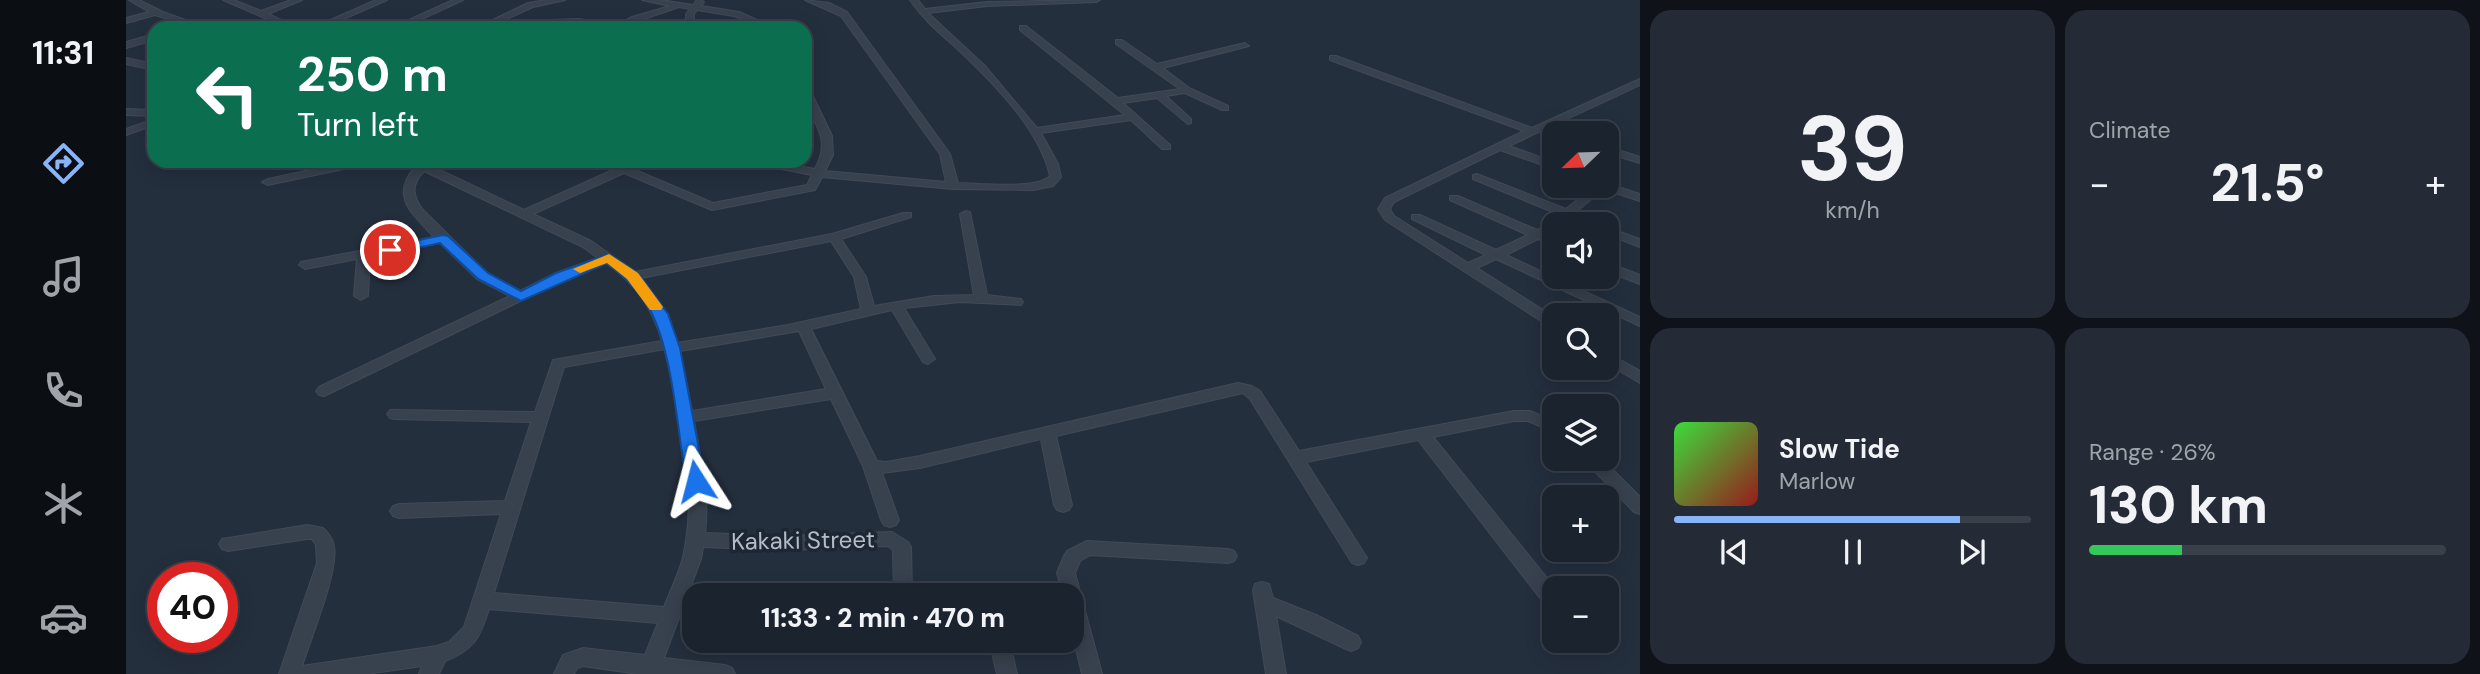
<!DOCTYPE html>
<html lang="en">
<head>
<meta charset="utf-8">
<style>
  :root { --surface:#1b232e; --page:#242b36; --text:#f1f3f6; --muted:#a0a4aa; --line:#39404a; --accent:#8ab4f8 }
  body { margin:0; font-family:"DM Sans",sans-serif; background:var(--page); color:var(--text); height:100vh; display:flex; flex-direction:column; font-size:26px; white-space:nowrap }
  * { box-sizing:border-box; margin:0 }
  p { font-size:23px; color:var(--muted) }
  .icon { flex:none; width:38px; height:38px; fill:none; stroke:currentColor; stroke-width:2; stroke-linecap:round; stroke-linejoin:round }
  .map { position:relative; flex:1; overflow:hidden }
  .side { display:flex; flex-direction:column; gap:10px; padding:10px; background:#0f1319; width:840px }
  .side>* { flex:none }
  .guide { position:absolute; left:21px; top:21px; width:665px; height:147px; border-radius:21px; box-shadow:0 4px 18px #0003,0 0 0 2px var(--line); background:#0b6e4f; color:#fff; overflow:hidden }
  .needle { width:46px; rotate:247deg }
  .tools { position:absolute; left:1416px; top:121px; display:grid; gap:14px }
  .tools a { display:grid; place-items:center; width:77px; height:77px; border-radius:14px; background:var(--surface); box-shadow:0 4px 18px #0003,0 0 0 2px var(--line); font-size:35px }
  .speed { position:absolute; left:21px; top:562px; display:flex; gap:14px; font-size:35px; font-weight:700; text-align:center }
  .speed>* { display:grid; place-content:center; width:91px; height:91px; border-radius:50%; background:var(--surface); box-shadow:0 4px 18px #0003,0 0 0 2px var(--line); line-height:1 }
  .speed .limit { border:10px solid #d22; background:#fff; color:#111 }
  .pin { position:absolute; display:grid; place-items:center; width:60px; height:60px; color:#fff; margin:-30px; border:4px solid #fff; border-radius:50%; box-shadow:0 2px 7px #0007 }
  .me { position:absolute; width:77px; margin:-38px; rotate:351deg; stroke-linejoin:round; filter:drop-shadow(0 0 5px #0008) }
  .turn { display:flex; align-items:center; gap:24px; height:147px; padding:0 35px; font-size:32px }
  .turn .icon { width:91px; height:91px; stroke-width:2.5 }
  .turn b { display:block; font-size:49px; line-height:60px }
  .big { font-size:52px; font-weight:800; line-height:1.1 }
  .side .widget { flex:1; display:flex; flex-direction:column; justify-content:center; gap:10px; min-width:0; padding:0 24px; border-radius:21px; background:var(--page) }
  .side .dial { align-items:center; gap:0 }
  .dial b { font-size:91px; line-height:1 }
  .song { display:flex; align-items:center; gap:21px }
  .cover { width:84px; height:84px; border-radius:10px; background:linear-gradient(135deg,hsl(120 70% 55%),hsl(0 70% 35%)) }
  .played { height:7px; border-radius:4px; background:linear-gradient(90deg,var(--accent) 80%,var(--line) 80%) }
  .keys { display:flex; justify-content:space-around; direction:ltr }
  .heat { display:flex; justify-content:space-between; align-items:center; font-size:38px; direction:ltr }
  .charge { height:10px; border-radius:5px; background:linear-gradient(90deg,#34c759 26%,var(--line) 0) }
  .side .tiles { flex:1; display:grid; gap:10px; grid-template-columns:repeat(2,1fr) }
  .trip { position:absolute; left:556px; top:583px; width:402px; height:70px; border-radius:21px; background:var(--surface); box-shadow:0 4px 18px #0003,0 0 0 2px var(--line); font-weight:800; line-height:70px; text-align:center }
  main { display:flex; flex:1; min-height:0 }
  .tabs { display:flex; flex-direction:column; width:126px; justify-content:space-around; align-items:center; background:#0b0e12; color:var(--muted) }
  .tabs .icon { width:49px; height:49px }
  .tabs .selected { color:var(--accent) }
  .tabs b { font-size:32px; color:var(--text) }
  .map>svg:first-child { display:block }
  .lines { fill:none; stroke-linecap:round; stroke-linejoin:round }
  .minor-casing { stroke:#414a57; stroke-width:2 }
  .minor { fill:#38414e; fill-rule:evenodd }
  .route { fill:#1a73e8; stroke:#114b97; stroke-width:2 }
  .slow { fill:#f59e0b }
  .labels { text-anchor:middle; dominant-baseline:central; stroke-width:7; stroke-linejoin:round; paint-order:stroke }
  .near-street-label { font-size:24px; fill:#b4bcc9; stroke:#1d2633 }
</style>
</head>
<body>
<main>
<nav class="tabs">
<b>11:31</b>
<svg class="icon selected" aria-label="directions" viewBox="0 0 24 24"><path d="M12 3l9 9-9 9-9-9zM9 14v-3h6M13 9l2 2-2 2"/></svg>
<svg class="icon" aria-label="music" viewBox="0 0 24 24"><path d="M9 18V5l10-2v13"/><circle cx="6" cy="18" r="3"/><circle cx="16" cy="16" r="3"/></svg>
<svg class="icon" aria-label="phone" viewBox="0 0 24 24"><path d="M5 4h4l2 5-3 2q2 4 5 5l2-3 5 2v4C11 20 4 13 5 4z"/></svg>
<svg class="icon" aria-label="climate" viewBox="0 0 24 24"><path d="M12 3v18M4 7l16 10M4 17L20 7"/></svg>
<svg class="icon" aria-label="car" viewBox="0 0 24 24"><path d="M5 17H2v-5l4-1 3-4h7l3 4 3 1v5h-3M9 17h6M6 11h13"/><circle cx="7" cy="17" r="2"/><circle cx="17" cy="17" r="2"/></svg>
</nav>
<div class="map">
<svg width="1514" height="674" viewBox="0 0 1514 674">
  <rect width="100%" height="100%" fill="#242f3e"/>
  <g class="lines">
    <defs>
      <g id="minor">
        <path d="M3,0H13L37,12L82,28H70L29,15L0,23V18L23,12Z"/>
        <path d="M97,0H108L135,11L165,0H176L142,14L173,28H162Z"/>
        <path d="M250,0H261L197,28H186Z"/>
        <path d="M327,0H337L276,28H265Z"/>
        <path d="M421,0H439L407,7L361,28H350L402,3Z"/>
        <path d="M516,0H535L567,5L571,0H575L578,2L575,6L613,12L650,28H639L608,16L571,10L568,14V28H560V14L564,9L553,7L512,21L498,28L452,23L423,24L419,22L423,20L452,19L493,24L506,17L544,6Z"/>
        <path d="M679,0L703,3L721,12L824,154L832,183C852,183 911,190 924,176C914,133 876,92 844,61C822,39 801,25 784,0H792L799,9L861,2L974,0L970,2L861,6L802,13L859,66L911,128L999,115L894,30V26H900L992,98L1054,89L990,44V40H996L1031,64L1119,43L1123,46L1037,68L1063,88L1102,106V110H1096L1059,93L1040,96L1065,119V123L1062,124L1031,98L997,103L1044,145V149H1036L1005,120L915,133L932,164L935,177L927,186L907,190L827,189L696,177L689,190L586,210L498,173L407,214L465,241L509,272L706,234L777,213H785V217L715,239L740,277L748,306L808,296L848,295L834,214L840,211L844,212L861,295L895,299L897,302L895,305L834,302L778,308L809,359L802,364L797,362L766,310L685,329L751,461L760,462L794,456L1112,383L1126,386L1134,391L1173,451L1388,411H1404L1428,421V432L1402,421H1388L1307,437L1429,588L1428,609L1421,607L1292,440L1180,462L1241,558L1238,563L1232,565L1226,563L1124,399L1117,393L930,436L946,505L943,510L937,512L931,510L928,505L915,439L794,468L756,473L773,520L770,525L764,527L758,525L755,520L737,466L705,399L568,421C574,457 584,496 579,533L661,536L766,532L782,542L785,547L786,595H768L767,550L762,546L661,550L577,547L575,559L538,658L599,665L606,668L609,674H512L457,666L451,668L448,674H428L437,655L457,648L519,655L532,623L363,609C354,638 348,650 319,661L313,674H293L296,666L241,674H153L191,563L190,545L186,539H181L102,551L96,549L93,544L96,539L181,525L197,528C201,532 205,537 207,542C216,564 184,640 176,666L311,646L323,642L338,627L375,514L273,518L267,516L264,511L267,506L273,504L379,501L405,422L269,419L264,418L261,414L264,410L409,412L427,360L536,341C525,306 511,285 480,263L440,279L198,396L193,395L190,391L193,387L384,296L351,279L314,243L244,256L242,296L235,300L228,296L231,259L179,269L173,265L175,262L308,237C287,214 263,197 289,167L281,161H295L398,210L489,169L474,161H488L498,165L507,161H521L507,169L587,203L681,185L686,175L629,164L624,161H646L689,169C709,131 679,122 679,87L684,90L706,136L707,155L699,171L820,182L814,154L715,16ZM298,171L457,247L472,258L430,273L394,291L361,273L297,210C286,195 285,185 298,171ZM705,241L728,277L735,309L662,325L551,343L541,314L515,278ZM673,331L700,389L566,411L554,351ZM539,349C552,416 573,489 557,557C553,574 544,591 538,607L368,593L438,367Z"/>
        <path d="M25,35H28V40L0,48V42Z"/>
        <path d="M1204,56H1210L1406,128L1514,79V85L1383,146L1428,162V169L1374,150L1268,202L1264,209L1268,216L1342,263L1360,255L1286,219V215H1294L1370,250L1402,235L1324,200V196H1332L1411,230C1417,228 1424,223 1430,224H1428V232L1421,235L1428,238V246L1412,239L1380,255L1514,317V326L1370,259L1351,268L1428,317V327L1423,326L1259,220L1252,209L1259,198L1398,131L1204,60Z"/>
        <path d="M0,58L28,64V70L0,64Z"/>
        <path d="M0,109L28,110V116L0,115Z"/>
        <path d="M28,119V125L0,135V129Z"/>
        <path d="M1480,146L1514,157V163L1480,153Z"/>
        <path d="M96,161H126L106,167Z"/>
        <path d="M226,161H246L241,164L142,185L136,182L142,179Z"/>
        <path d="M1351,174L1440,209L1468,186H1480V183L1514,194V201L1477,189L1449,213L1472,224H1456L1347,179V175Z"/>
        <path d="M1480,227L1514,239V247L1480,234Z"/>
        <path d="M1480,262L1514,275V284L1480,271Z"/>
        <path d="M1480,352L1514,371V383L1480,363Z"/>
        <path d="M1456,458H1475L1514,497V514L1508,512Z"/>
        <path d="M961,541L1102,549L1108,551L1111,556L1108,561L1102,563L964,555L954,561L949,573L976,674H956L947,636V595H937L931,573L938,556L941,551Z"/>
        <path d="M1136,582L1143,584L1147,598L1190,615L1232,636L1235,642L1232,648L1225,651L1218,648L1150,616L1160,674H1140L1127,590L1129,584Z"/>
        <path d="M863,640H883L891,674H871Z"/>
        <path d="M1450,640H1471L1472,643L1469,649L1462,652L1455,649Z"/>
      </g>
    </defs>
    <!-- minor casing -->
    <use href="#minor" class="minor-casing"/>
    <!-- minor -->
    <use href="#minor" class="minor"/>
  </g>
  <!-- route -->
  <path class="route" d="M317,235L322,236L362,273L395,291L430,273L483,254L512,273L542,314L554,348L579,481L576,486H563L560,481C552,432 547,359 527,316C518,294 499,277 481,263L395,301L352,279L314,243L264,254L257,250L259,247Z"/>
  <!-- slow -->
  <path class="slow" d="M483,254L512,273L537,307L535,310H524L501,279L481,263L454,273L447,269Z"/>
  <g class="labels">
    <!-- near-street labels -->
    <g class="near-street-label">
      <text transform="translate(677 540) rotate(-1)">Kakaki Street</text>
    </g>
  </g>
</svg>
<div class="tools">
<a><svg class="needle" viewBox="-14 -14 28 28"><path d="M0-13l5 13h-10z" fill="#e53935"/><path d="M0 13l5-13h-10z" fill="#a0a4aa"/></svg></a>
<a><svg class="icon" aria-label="sound" viewBox="0 0 24 24"><path d="M4 9h4l5-4v14l-5-4H4zM17 9q2 3 0 6"/></svg></a>
<a><svg class="icon" aria-label="search" viewBox="0 0 24 24"><circle cx="10" cy="10" r="6"/><path d="M15 15l6 6"/></svg></a>
<a><svg class="icon" aria-label="layers" viewBox="0 0 24 24"><path d="M12 4l9 5-9 5-9-5zM3 14l9 5 9-5"/></svg></a>
<a>+</a>
<a>−</a>
</div>
<div class="speed"><div class="limit">40</div></div>
<div class="pin" style="left:264px;top:250px;background:#d93025"><svg class="icon" aria-label="arrive" viewBox="0 0 24 24"><path d="M6 21V4h12l-3 4 3 4H6"/></svg></div>
<svg class="me" style="left:570px;top:481px" viewBox="-20 -20 40 40"><path d="M0-17L14 15 0 8-14 15z" fill="#1a73e8" stroke="#fff" stroke-width="4"/></svg>
<div class="trip">11:33 · 2 min · 470 m</div>
<div class="guide">
<div class="turn"><svg class="icon" aria-label="left" viewBox="0 0 24 24"><path d="M17 20v-9H6M10 6l-5 5 5 5"/></svg><div><b>250 m</b>Turn left</div></div>
</div>
</div>
<section class="side">
<div class="tiles">
<div class="widget dial"><b>39</b><p>km/h</p></div>
<div class="widget"><p>Climate</p>
<div class="heat"><a>−</a><b class="big">21.5°</b><a>+</a></div>
</div>
<div class="widget">
<div class="song"><i class="cover"></i><div><b>Slow Tide</b><p>Marlow</p></div></div>
<div class="played"></div>
<div class="keys"><svg class="icon" aria-label="previous" viewBox="0 0 24 24"><path d="M18 5L8 12l10 7zM5 5v14"/></svg><svg class="icon" aria-label="pause" viewBox="0 0 24 24"><path d="M8 5v14M16 5v14"/></svg><svg class="icon" aria-label="next" viewBox="0 0 24 24"><path d="M6 5l10 7-10 7zM19 5v14"/></svg></div>
</div>
<div class="widget"><p>Range · 26%</p><b class="big">130 km</b><div class="charge"></div></div>
</div>
</section>
</main>
</body>
</html>
